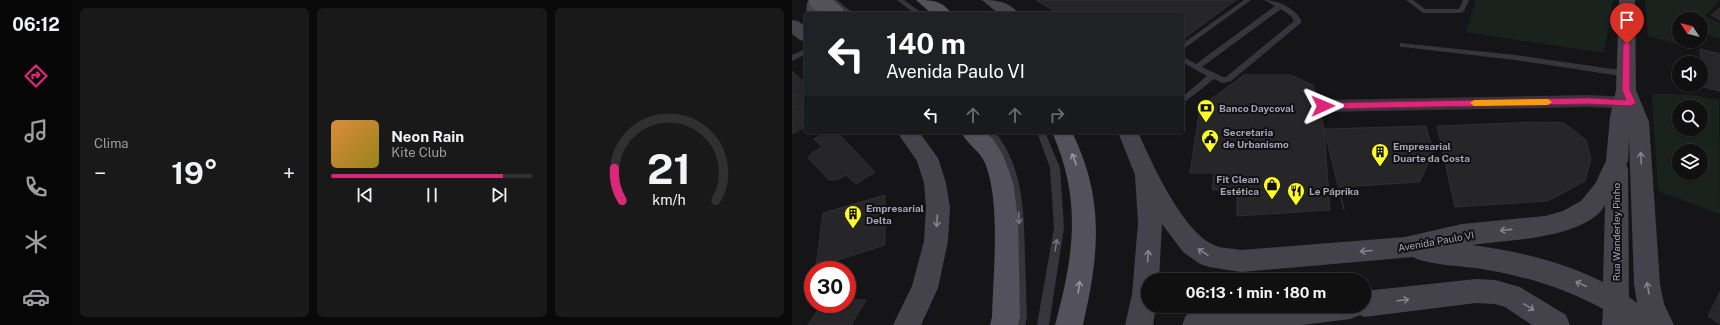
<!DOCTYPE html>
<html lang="pt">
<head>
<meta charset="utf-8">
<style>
  :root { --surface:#101011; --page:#19191a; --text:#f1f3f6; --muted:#9c9d9f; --line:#303031; --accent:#db2777 }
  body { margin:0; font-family:"Public Sans",sans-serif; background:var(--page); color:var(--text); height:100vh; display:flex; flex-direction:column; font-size:15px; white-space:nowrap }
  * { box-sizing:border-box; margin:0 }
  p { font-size:13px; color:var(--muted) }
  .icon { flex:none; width:22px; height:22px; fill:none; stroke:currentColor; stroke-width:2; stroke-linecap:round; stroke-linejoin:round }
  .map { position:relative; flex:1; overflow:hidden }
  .sheet { display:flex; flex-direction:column; gap:8px; padding:8px; background:#090909; width:720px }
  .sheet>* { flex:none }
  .hud { position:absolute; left:12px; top:12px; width:380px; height:122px; border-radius:4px; box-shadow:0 1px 3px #0004,0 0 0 1px var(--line); background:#202124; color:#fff; overflow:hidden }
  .needle { width:26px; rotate:306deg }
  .tools { position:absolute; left:880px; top:12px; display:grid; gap:8px }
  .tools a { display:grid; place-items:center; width:36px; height:36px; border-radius:50%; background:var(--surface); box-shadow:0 1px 3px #0004,0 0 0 1px var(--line); font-size:20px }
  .speed { position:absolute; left:12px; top:261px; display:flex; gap:8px; font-size:20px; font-weight:700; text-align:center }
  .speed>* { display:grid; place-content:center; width:52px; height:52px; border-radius:50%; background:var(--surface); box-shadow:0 1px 3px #0004,0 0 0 1px var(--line); line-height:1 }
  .speed .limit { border:6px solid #d22; background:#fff; color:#111 }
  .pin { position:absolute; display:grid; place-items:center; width:34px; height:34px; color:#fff; margin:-41px -17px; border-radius:50% 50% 50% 0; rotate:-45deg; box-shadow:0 0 4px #0007 }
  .pin .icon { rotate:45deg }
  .me { position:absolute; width:44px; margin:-22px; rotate:89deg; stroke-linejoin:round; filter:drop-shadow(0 0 3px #0008) }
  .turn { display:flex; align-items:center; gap:14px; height:84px; padding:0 16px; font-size:18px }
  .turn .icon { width:52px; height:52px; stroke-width:2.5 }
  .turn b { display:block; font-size:28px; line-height:34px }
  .lanes { display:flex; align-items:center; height:38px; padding:0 16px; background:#0003; justify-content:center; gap:20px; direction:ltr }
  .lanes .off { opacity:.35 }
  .big { font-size:30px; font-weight:700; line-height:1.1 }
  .sheet .card { flex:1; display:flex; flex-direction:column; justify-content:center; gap:6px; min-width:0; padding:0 14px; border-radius:6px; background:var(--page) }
  .sheet .dial { align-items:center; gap:0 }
  .dial svg { height:104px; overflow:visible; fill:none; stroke:var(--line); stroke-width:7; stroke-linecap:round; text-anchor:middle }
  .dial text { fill:var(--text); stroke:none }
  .song { display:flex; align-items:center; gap:12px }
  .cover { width:48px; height:48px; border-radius:6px; background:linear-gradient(135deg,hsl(30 70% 55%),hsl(50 70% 35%)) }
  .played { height:4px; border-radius:2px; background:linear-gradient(90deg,var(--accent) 85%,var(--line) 85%) }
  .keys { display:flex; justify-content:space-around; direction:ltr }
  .heat { display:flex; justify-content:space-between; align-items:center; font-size:22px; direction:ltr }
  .sheet .tiles { flex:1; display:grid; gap:8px; grid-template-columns:repeat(3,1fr) }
  .trip { position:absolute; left:349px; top:273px; width:230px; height:40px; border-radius:20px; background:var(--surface); box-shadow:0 1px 3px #0004,0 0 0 1px var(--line); font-weight:700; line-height:40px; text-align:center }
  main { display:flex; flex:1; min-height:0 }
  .tabs { display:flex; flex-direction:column; width:72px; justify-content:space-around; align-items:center; background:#060607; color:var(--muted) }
  .tabs .icon { width:28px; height:28px }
  .tabs .selected { color:var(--accent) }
  .tabs b { font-size:18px; color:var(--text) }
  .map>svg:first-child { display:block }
  .green { fill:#1a221e; fill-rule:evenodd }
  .building { fill:#262528; stroke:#302e33 }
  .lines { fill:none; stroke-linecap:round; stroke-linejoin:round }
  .service { fill:#36353c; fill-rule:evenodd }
  .minor { fill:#36353c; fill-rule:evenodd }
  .secondary { fill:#44434c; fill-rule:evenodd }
  .primary { fill:#52515c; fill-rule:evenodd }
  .primary-bridge { stroke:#52515c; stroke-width:19 }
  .oneway { stroke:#848393 }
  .oneway2 { stroke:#9594a6 }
  .oneway3 { stroke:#747381 }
  .route { fill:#db2777; stroke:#8e194d }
  .slow { fill:#f59e0b }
  .labels { text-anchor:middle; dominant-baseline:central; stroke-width:4; stroke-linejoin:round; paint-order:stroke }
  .poi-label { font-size:10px; font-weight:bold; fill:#a6a5b9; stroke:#101012; text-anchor:start }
  .street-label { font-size:10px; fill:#a6a5b9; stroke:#101012 }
</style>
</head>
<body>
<main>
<nav class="tabs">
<b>06:12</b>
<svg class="icon selected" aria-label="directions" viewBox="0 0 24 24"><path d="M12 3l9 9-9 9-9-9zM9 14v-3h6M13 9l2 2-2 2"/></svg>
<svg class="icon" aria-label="music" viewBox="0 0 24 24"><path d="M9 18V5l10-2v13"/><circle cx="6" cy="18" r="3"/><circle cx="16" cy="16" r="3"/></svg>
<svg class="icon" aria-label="phone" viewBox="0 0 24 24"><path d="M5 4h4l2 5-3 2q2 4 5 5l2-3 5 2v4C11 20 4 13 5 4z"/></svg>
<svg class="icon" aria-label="climate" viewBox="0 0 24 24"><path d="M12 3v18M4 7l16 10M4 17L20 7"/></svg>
<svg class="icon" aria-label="car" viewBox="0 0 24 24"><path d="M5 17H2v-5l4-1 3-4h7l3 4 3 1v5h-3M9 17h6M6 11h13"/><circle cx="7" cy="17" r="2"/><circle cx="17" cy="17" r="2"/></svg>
</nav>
<section class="sheet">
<div class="tiles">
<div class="card"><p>Clima</p>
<div class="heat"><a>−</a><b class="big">19°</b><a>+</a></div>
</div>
<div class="card">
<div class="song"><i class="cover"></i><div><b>Neon Rain</b><p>Kite Club</p></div></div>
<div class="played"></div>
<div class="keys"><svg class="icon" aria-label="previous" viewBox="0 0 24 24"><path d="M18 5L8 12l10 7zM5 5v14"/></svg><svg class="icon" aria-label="pause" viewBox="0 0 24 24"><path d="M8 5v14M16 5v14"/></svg><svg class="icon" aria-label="next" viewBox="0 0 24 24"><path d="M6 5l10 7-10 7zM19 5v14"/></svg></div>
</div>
<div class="card dial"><svg viewBox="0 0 100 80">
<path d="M14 69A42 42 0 1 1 86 69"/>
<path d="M14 69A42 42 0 0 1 8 44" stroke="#db2777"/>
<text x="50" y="56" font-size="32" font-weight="700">21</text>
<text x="50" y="72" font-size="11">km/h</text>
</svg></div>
</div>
</section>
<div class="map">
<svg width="928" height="325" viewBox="0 0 928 325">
  <rect width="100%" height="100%" fill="#151517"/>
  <!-- green -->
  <g class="green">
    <path d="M684,0H821L812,53L674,32Z"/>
    <path d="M853,0H928L913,16L928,23V39L914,33L909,38V19H887V41H905L897,48L856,36Z"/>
    <path d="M860,94H896L927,100L928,214L866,191ZM887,107H909V129H887ZM887,151H909V173H887Z"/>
  </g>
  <!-- building -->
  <g class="building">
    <path d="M244,0H444L390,40V14H267Z"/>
    <path d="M928,8V20L919,15Z"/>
    <path d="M908,49L928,54V91L912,87Z"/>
    <path d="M0,71L14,84V126L0,134Z"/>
    <path d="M452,75H499L521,85L532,129L538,210L445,216V190H420L422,173H398L408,107Z"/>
    <path d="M0,95H8L0,103Z"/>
    <path d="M9,104H14V112L8,123L0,124V108Z"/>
    <path d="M749,122L772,123L794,140L799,159L793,181L756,201L663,207L645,126Z"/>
    <path d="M634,126L641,152L628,182L547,187L552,210L532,129Z"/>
    <path d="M35,132H45L83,172L64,184L54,175L45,180H37L16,158L20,153L30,147L22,139Z"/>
    <path d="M93,195V245L24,267L31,213Z"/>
    <path d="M928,292V324L916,316Z"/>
    <path d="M55,300H74L59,325H16L30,304H55Z"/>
  </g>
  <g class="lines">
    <!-- service -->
    <g class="service">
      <path d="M38,0H45L62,14H55Z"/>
      <path d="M105,0H112L131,14H123Z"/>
      <path d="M452,0H459L390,50V44Z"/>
      <path d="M472,0C486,0 504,8 510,22L439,81L430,83L422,79L390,104V97L415,76L390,62V56L404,64L483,6ZM489,9L499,16L502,21L434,77H431L410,67Z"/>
      <path d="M614,0H621L633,9H667L671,0H677L672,11L669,13H631Z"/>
      <path d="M608,43L723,55L835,71L839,74L835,77L723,60L611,47H608Z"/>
      <path d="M14,49V54L0,61V55Z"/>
      <path d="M194,132H203C232,168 232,214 233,258C234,278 234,297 235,317L233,325H221L223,317L222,219L219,187L211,158L205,147Z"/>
      <path d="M245,132H253L268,168L272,228L257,325H245L262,228L258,168Z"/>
    </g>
    <!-- minor -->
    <path class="minor" d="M796,95L839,97L845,99L848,103L845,107L839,109L796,107L531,112L525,110L522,106L525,102L531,100Z"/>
    <!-- secondary -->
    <g class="secondary">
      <path d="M17,0H35L31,5L32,14H14L15,3Z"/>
      <path d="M190,0C204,0 217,1 227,14H207Z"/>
      <path d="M827,0H843L844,90L857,122L868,284L872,304L882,325H810L811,309C772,288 733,276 690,269C672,266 635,265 621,257L449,272L417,267L408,264L391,252L370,224L367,280H356V306H364L361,325H333L340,295L346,223L343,175L326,132H346C360,163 390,231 422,245C429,249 441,248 449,250L613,237L670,224L753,216L771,211L789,201L803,184L814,161L818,117L824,90ZM837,138L842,284L845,303L837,297L836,168L834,165L836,161ZM813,205L811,282C770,261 725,251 680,245C717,240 776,239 805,215C808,213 811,208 813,205Z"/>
      <path d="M0,20L6,21L14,27V42L8,40L0,34Z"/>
      <path d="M105,132H127L146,158L154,183L158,207L156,241L146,288L129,325H101L120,286L132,241L134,207L132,183L125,161Z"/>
      <path d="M684,279L703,280L728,287L774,315L778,325H740L713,307L703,304L684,303L572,317L568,315L558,319L510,325H390L394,315L404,312L451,306H572V291Z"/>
    </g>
    <!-- primary -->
    <g class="primary">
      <path d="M124,0C139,0 150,0 160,14H140Z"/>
      <path d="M169,132H193L201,139L211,155L221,182L226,219L228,317L226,325H198L200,317C201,274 209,202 193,163C187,150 175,144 169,132Z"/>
      <path d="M260,132H280C313,200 307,254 291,325H263C282,255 290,200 260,132Z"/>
    </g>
    <!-- primary-bridge -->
    <path class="primary-bridge" d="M26,0L43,14"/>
  </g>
  <!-- one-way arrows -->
  <defs><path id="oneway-shaft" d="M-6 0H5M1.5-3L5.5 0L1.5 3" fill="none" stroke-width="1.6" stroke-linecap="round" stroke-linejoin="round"/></defs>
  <g class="oneway">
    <use href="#oneway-shaft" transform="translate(849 158) rotate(-93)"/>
    <use href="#oneway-shaft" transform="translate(145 221) rotate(93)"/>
    <use href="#oneway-shaft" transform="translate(714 230) rotate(174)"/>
    <use href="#oneway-shaft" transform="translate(574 251) rotate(175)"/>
    <use href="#oneway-shaft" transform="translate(411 252) rotate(-146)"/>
    <use href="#oneway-shaft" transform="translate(356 256) rotate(-86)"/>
    <use href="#oneway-shaft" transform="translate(789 284) rotate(-155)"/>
    <use href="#oneway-shaft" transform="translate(856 288) rotate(-100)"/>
    <use href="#oneway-shaft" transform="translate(611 300) rotate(-7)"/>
    <use href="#oneway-shaft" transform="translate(737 307) rotate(32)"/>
  </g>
  <g class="oneway2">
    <use href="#oneway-shaft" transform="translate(282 159) rotate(-111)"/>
    <use href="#oneway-shaft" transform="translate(287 287) rotate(-82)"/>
  </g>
  <g class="oneway3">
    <use href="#oneway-shaft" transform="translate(227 218) rotate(87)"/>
    <use href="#oneway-shaft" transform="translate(264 245) rotate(-81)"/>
  </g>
  <!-- route -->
  <path class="route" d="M835,42L838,44V90L844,103L839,106L796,104L531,109L527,106L531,103L796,98L834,100L830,90L831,44Z"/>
  <!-- slow -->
  <path class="slow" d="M756,99L760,102L756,105L682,106L678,103L682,100Z"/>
  <!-- icons -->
  <defs>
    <symbol id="bank-pin" viewBox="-11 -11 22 30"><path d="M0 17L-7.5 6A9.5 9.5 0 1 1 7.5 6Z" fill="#ffff25" stroke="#101012"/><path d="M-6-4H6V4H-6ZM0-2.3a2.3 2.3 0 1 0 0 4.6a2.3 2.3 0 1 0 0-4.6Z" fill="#111"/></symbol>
    <symbol id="civic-pin" viewBox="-11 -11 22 30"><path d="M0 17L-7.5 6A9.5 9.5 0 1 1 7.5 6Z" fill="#ffff25" stroke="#101012"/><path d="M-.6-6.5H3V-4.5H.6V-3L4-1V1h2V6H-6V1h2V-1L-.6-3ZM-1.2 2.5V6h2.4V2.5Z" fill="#111"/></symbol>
    <symbol id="building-pin" viewBox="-11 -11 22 30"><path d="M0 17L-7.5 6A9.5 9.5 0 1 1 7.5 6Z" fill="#ffff25" stroke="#101012"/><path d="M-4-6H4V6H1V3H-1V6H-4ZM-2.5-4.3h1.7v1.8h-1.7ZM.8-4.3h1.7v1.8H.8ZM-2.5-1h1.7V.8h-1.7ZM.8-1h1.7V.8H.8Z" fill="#111"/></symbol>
    <symbol id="shop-pin" viewBox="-11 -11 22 30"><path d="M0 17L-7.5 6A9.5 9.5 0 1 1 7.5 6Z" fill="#ffff25" stroke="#101012"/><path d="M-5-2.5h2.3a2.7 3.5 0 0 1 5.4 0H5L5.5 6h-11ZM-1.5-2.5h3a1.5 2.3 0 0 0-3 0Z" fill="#111"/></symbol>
    <symbol id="restaurant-pin" viewBox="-11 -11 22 30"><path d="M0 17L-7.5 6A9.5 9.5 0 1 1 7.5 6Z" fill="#ffff25" stroke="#101012"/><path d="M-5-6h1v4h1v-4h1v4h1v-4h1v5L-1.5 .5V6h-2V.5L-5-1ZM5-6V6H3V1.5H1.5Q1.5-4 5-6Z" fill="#111"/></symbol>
  </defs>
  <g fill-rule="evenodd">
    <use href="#bank-pin" x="404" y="98" width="20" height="27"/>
    <use href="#civic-pin" x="408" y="128" width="20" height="27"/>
    <use href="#building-pin" x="578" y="142" width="20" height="27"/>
    <use href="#shop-pin" x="470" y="175" width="20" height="27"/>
    <use href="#restaurant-pin" x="494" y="181" width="20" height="27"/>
    <use href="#building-pin" x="51" y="204" width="20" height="27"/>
  </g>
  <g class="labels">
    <!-- poi labels -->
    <g class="poi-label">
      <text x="427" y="108">Banco Daycoval</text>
      <text x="431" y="132">Secretaria<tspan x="431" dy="12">de Urbanismo</tspan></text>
      <text x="601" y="146">Empresarial<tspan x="601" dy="12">Duarte da Costa</tspan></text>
      <text x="467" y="179" text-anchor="end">Fit Clean<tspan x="467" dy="12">Estética</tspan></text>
      <text x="517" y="191">Le Páprika</text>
      <text x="74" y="208">Empresarial<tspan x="74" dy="12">Delta</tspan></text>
    </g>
    <!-- street labels -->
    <g class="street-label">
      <text transform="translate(824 232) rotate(-90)">Rua Wanderley Pinho</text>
      <text transform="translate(644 241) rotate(-10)">Avenida Paulo VI</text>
    </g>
  </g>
</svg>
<div class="tools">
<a><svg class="needle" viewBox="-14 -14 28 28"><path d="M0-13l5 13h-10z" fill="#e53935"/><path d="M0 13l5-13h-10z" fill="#9c9d9f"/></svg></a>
<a><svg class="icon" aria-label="sound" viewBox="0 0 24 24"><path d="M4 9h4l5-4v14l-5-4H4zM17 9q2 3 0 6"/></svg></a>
<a><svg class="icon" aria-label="search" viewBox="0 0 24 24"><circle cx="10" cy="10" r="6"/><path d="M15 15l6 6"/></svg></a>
<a><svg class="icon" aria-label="layers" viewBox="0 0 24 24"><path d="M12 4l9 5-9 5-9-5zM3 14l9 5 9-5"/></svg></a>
</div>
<div class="speed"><div class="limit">30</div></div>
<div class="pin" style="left:835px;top:44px;background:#d93025"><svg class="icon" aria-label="arrive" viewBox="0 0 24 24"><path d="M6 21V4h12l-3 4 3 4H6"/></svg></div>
<svg class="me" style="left:531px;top:106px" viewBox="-20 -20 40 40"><path d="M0-17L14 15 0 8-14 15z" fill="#db2777" stroke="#fff" stroke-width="4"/></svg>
<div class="trip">06:13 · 1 min · 180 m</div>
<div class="hud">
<div class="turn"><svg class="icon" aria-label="left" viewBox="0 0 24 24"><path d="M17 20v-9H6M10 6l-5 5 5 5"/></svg><div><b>140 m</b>Avenida Paulo VI</div></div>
<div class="lanes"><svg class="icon" aria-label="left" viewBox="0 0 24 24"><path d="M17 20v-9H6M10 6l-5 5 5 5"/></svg><svg class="icon off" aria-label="ahead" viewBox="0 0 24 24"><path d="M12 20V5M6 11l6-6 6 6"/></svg><svg class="icon off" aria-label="ahead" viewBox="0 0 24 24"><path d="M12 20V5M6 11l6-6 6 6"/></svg><svg class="icon off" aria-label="right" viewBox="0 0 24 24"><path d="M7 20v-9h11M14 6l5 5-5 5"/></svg></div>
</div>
</div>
</main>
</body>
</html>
